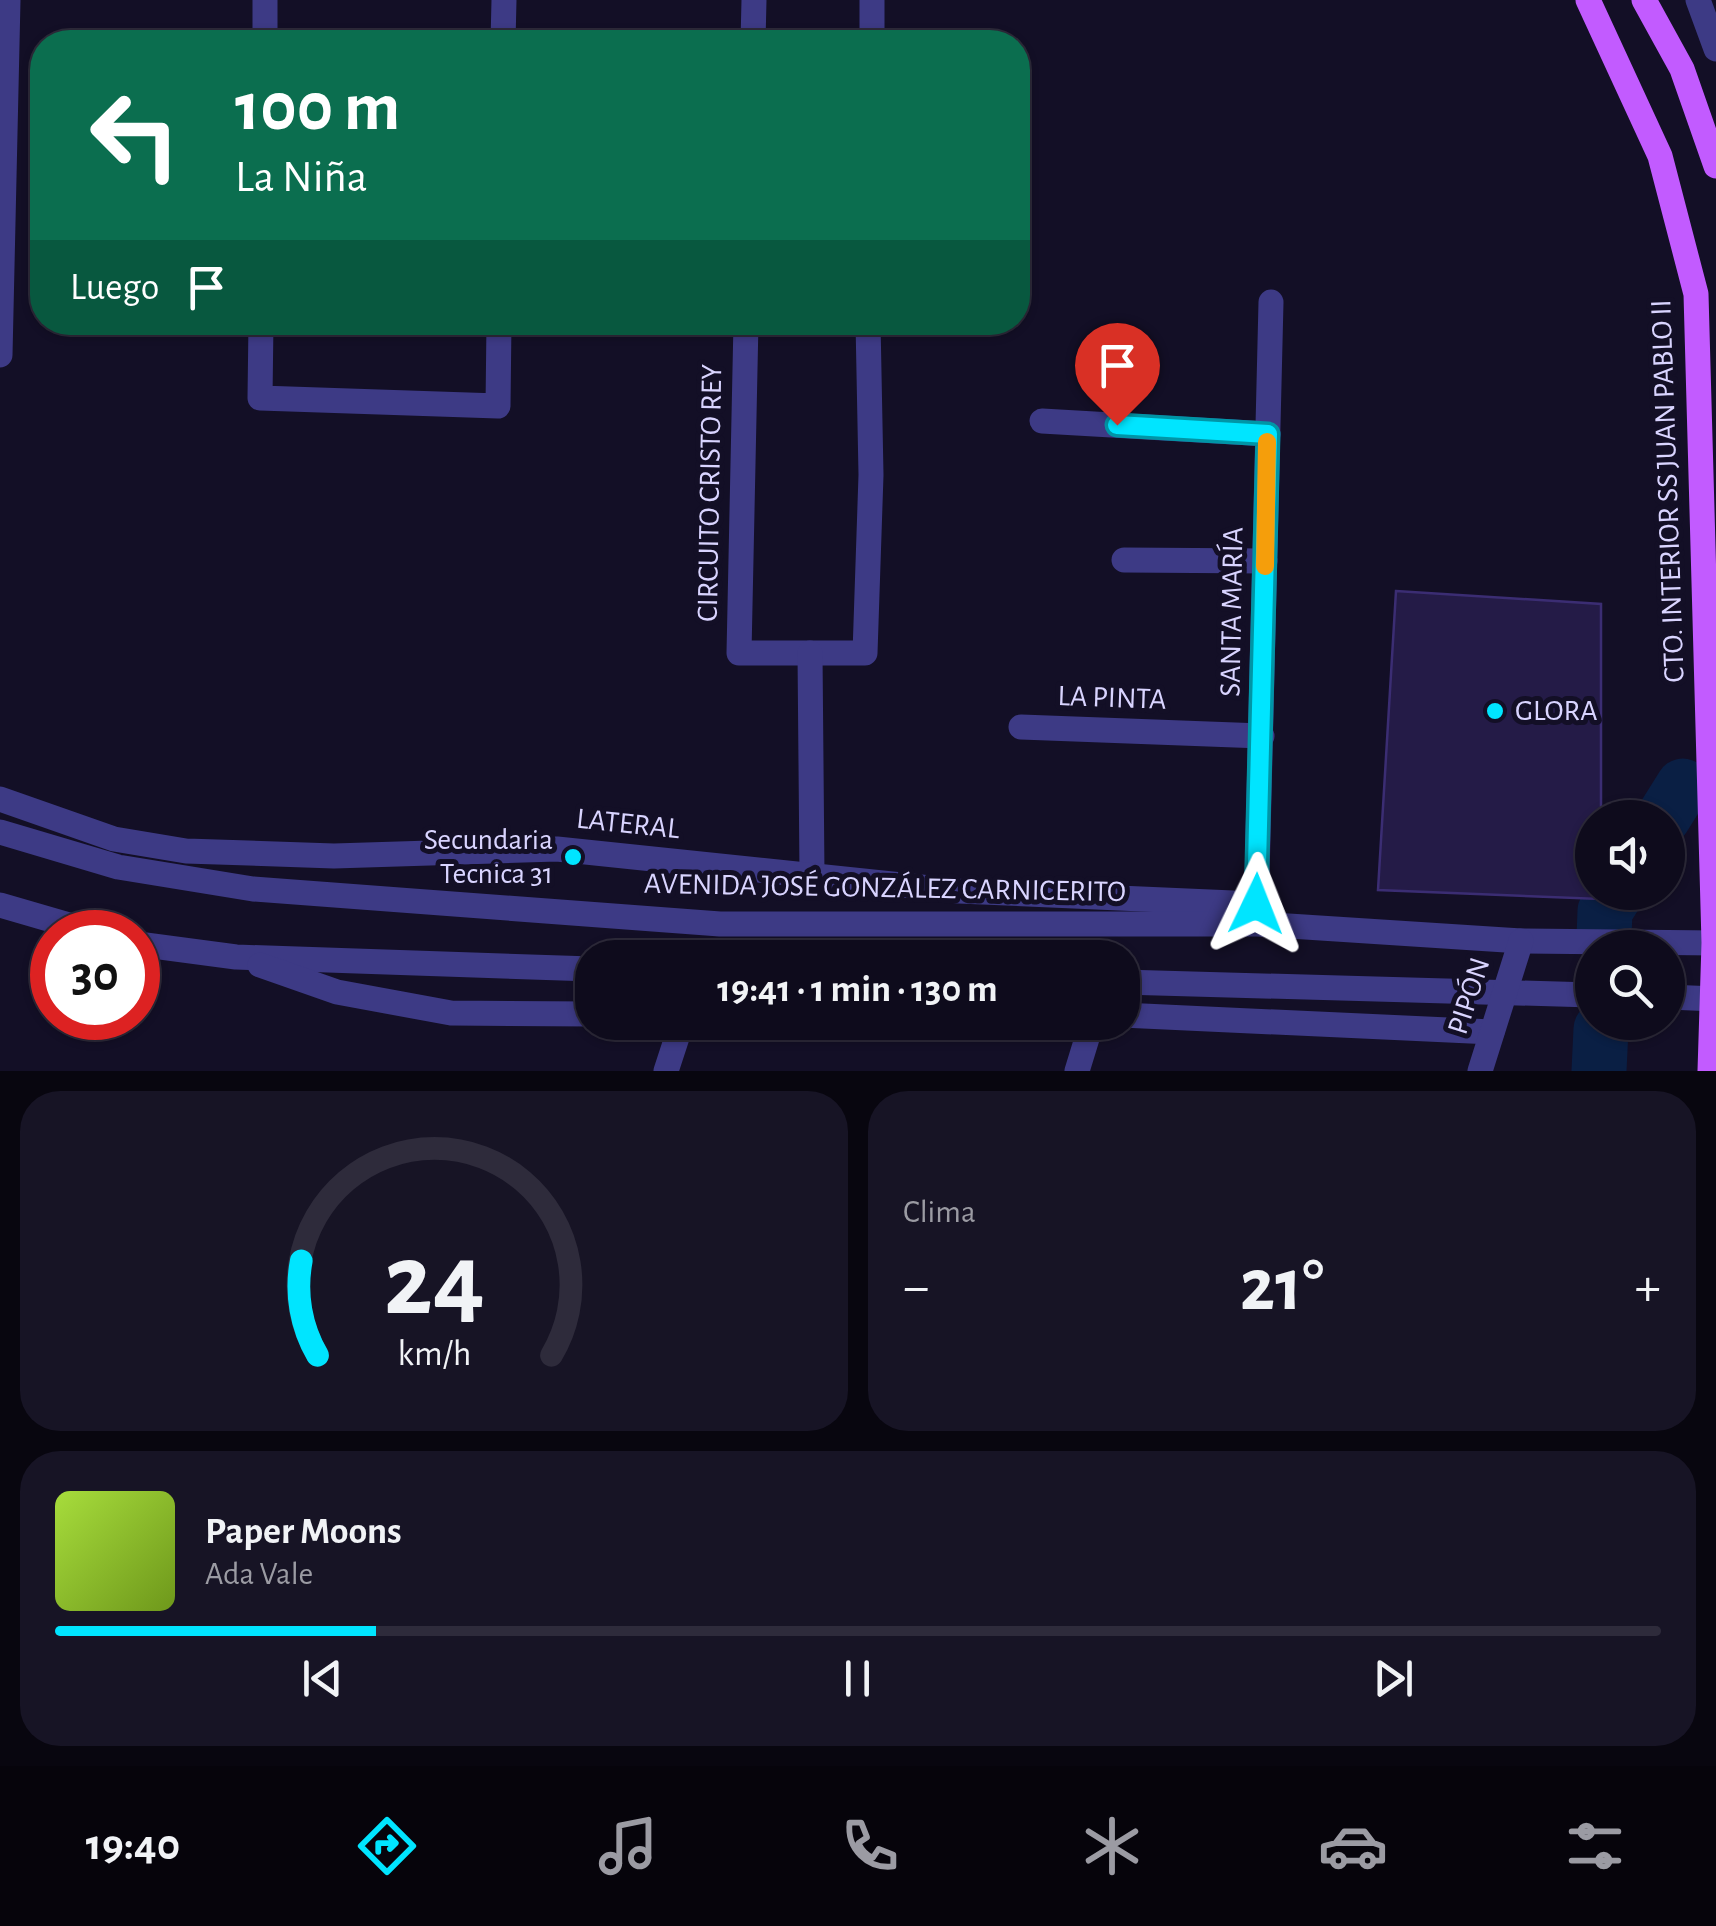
<!DOCTYPE html>
<html lang="es">
<head>
<meta charset="utf-8">
<style>
  :root { --surface:#0e0b1c; --page:#171425; --text:#f1f3f6; --muted:#9b9ba3; --line:#2e2b3b; --accent:#00e5ff }
  body { margin:0; font-family:"Alegreya Sans",sans-serif; background:var(--page); color:var(--text); height:100vh; display:flex; flex-direction:column; font-size:38px; white-space:nowrap }
  * { box-sizing:border-box; margin:0 }
  p { font-size:32px; color:var(--muted) }
  .icon { flex:none; width:55px; height:55px; fill:none; stroke:currentColor; stroke-width:2; stroke-linecap:round; stroke-linejoin:round }
  .map { position:relative; height:1071px; overflow:hidden }
  .sheet { display:flex; flex-direction:column; gap:20px; padding:20px; background:#08060f; flex:1 }
  .sheet>* { flex:none }
  .guide { position:absolute; left:30px; top:30px; width:1000px; height:305px; border-radius:40px; box-shadow:0 2px 8px #0004,0 0 0 2px var(--line); background:#0b6e4f; color:#fff; overflow:hidden }
  .buttons { position:absolute; left:1575px; top:800px; display:grid; gap:20px }
  .buttons a { display:grid; place-items:center; width:110px; height:110px; border-radius:50%; background:var(--surface); box-shadow:0 2px 8px #0004,0 0 0 2px var(--line); font-size:50px }
  .speed { position:absolute; left:30px; top:910px; display:flex; gap:20px; font-size:50px; font-weight:700; text-align:center }
  .speed>* { display:grid; place-content:center; width:130px; height:130px; border-radius:50%; background:var(--surface); box-shadow:0 2px 8px #0004,0 0 0 2px var(--line); line-height:1 }
  .speed .limit { border:15px solid #d22; background:#fff; color:#111 }
  .pin { position:absolute; display:grid; place-items:center; width:85px; height:85px; color:#fff; margin:-102px -42px; border-radius:50% 50% 50% 0; rotate:-45deg; box-shadow:0 0 10px #0007 }
  .pin .icon { rotate:45deg }
  .me { position:absolute; width:110px; margin:-55px; rotate:2deg; stroke-linejoin:round; filter:drop-shadow(0 0 8px #0008) }
  .turn { display:flex; align-items:center; gap:35px; height:210px; padding:0 40px; font-size:45px }
  .turn .icon { width:130px; height:130px; stroke-width:2.5 }
  .turn b { display:block; font-size:70px; line-height:85px }
  .then { display:flex; align-items:center; height:95px; padding:0 40px; background:#0003; gap:20px; font-size:38px }
  .big { font-size:75px; font-weight:600; line-height:1.1 }
  .sheet .tile { flex:1; display:flex; flex-direction:column; justify-content:center; gap:15px; min-width:0; padding:0 35px; border-radius:40px; background:var(--page) }
  .sheet .dial { align-items:center; gap:0 }
  .dial svg { height:260px; overflow:visible; fill:none; stroke:var(--line); stroke-width:7; stroke-linecap:round; text-anchor:middle }
  .dial text { fill:var(--text); stroke:none }
  .song { display:flex; align-items:center; gap:30px }
  .cover { width:120px; height:120px; border-radius:15px; background:linear-gradient(135deg,hsl(80 70% 55%),hsl(80 70% 35%)) }
  .played { height:10px; border-radius:5px; background:linear-gradient(90deg,var(--accent) 20%,var(--line) 20%) }
  .keys { display:flex; justify-content:space-around; direction:ltr }
  .heat { display:flex; justify-content:space-between; align-items:center; font-size:55px; direction:ltr }
  .sheet .tiles { flex:1; display:grid; gap:20px; grid-template-columns:1fr 1fr }
  .tile:last-child { grid-column:span 2 }
  .trip { position:absolute; left:575px; top:940px; width:565px; height:100px; border-radius:40px; background:var(--surface); box-shadow:0 2px 8px #0004,0 0 0 2px var(--line); font-weight:600; line-height:100px; text-align:center }
  .menu { display:flex; height:160px; justify-content:space-around; align-items:center; background:#06040b; color:var(--muted) }
  .menu .icon { width:70px; height:70px }
  .menu .current { color:var(--accent) }
  .menu b { font-size:45px; color:var(--text) }
  .map>svg:first-child { display:block }
  .lines { fill:none; stroke-linecap:round; stroke-linejoin:round }
  .river { stroke:#0a1f44; stroke-width:55 }
  .building { fill:#241b47; stroke:#3b2d73; stroke-width:2.5 }
  .minor { stroke:#3d3a85; stroke-width:25 }
  .major { stroke:#c25bff; stroke-width:25 }
  .route-casing { stroke:#0095a6; stroke-width:25 }
  .route { stroke:#00e5ff; stroke-width:18 }
  .slow { stroke:#f59e0b; stroke-width:18 }
  .poi-dot { fill:#00e5ff; stroke:#130f26; stroke-width:4 }
  .labels { text-anchor:middle; dominant-baseline:central; stroke-width:10; stroke-linejoin:round; paint-order:stroke }
  .street-label { font-size:30px; fill:#d9d4ff; stroke:#130f26 }
  .poi-label { font-size:30px; fill:#d9d4ff; stroke:#130f26; text-anchor:start }
</style>
</head>
<body>
<div class="map">
<svg width="1716" height="1071" viewBox="0 0 1716 1071">
  <rect width="100%" height="100%" fill="#130f26"/>
  <g class="lines">
    <!-- river -->
    <g class="river">
      <path d="M1663,818L1683,786"/>
      <path d="M1604,937L1605,911L1617,892"/>
      <path d="M1599,1071L1601,1029"/>
    </g>
  </g>
  <!-- building -->
  <path class="building" d="M1396,591L1601,604V818H1592V892H1600V899L1378,890Z"/>
  <g class="lines">
    <!-- minor -->
    <g class="minor">
      <path d="M1698,0L1716,49"/>
      <path d="M265,42V0"/>
      <path d="M503,42L504,0"/>
      <path d="M753,42L754,0"/>
      <path d="M872,42V0"/>
      <path d="M261,322L260,398L498,406L499,322"/>
      <path d="M746,322L739,653H865L871,475L868,322"/>
      <path d="M0,355L8,0"/>
      <path d="M1042,421L1268,434"/>
      <path d="M1124,560L1265,561"/>
      <path d="M810,653L812,875"/>
      <path d="M1021,727L1262,736"/>
      <path d="M0,799L114,839L186,851L334,856L557,849L959,891L1256,904"/>
      <path d="M0,832L118,867L253,889L720,924H1257L1521,941L1716,943"/>
      <path d="M0,905L93,932"/>
      <path d="M1256,919L1271,302"/>
      <path d="M138,944L236,957L592,969"/>
      <path d="M260,965L337,992L451,1013L592,1014"/>
      <path d="M1122,982L1592,995"/>
      <path d="M1668,997L1716,999"/>
      <path d="M1122,1015L1492,1032"/>
      <path d="M666,1071L682,1022"/>
      <path d="M1077,1071L1092,1022"/>
      <path d="M1480,1071L1521,941"/>
    </g>
    <!-- major -->
    <g class="major">
      <path d="M1588,0L1660,156L1696,294L1714,943L1710,1071"/>
      <path d="M1644,0L1682,69L1716,166"/>
    </g>
  </g>
  <g class="lines">
    <defs>
      <path id="route" d="M1117,425L1268,434L1256,904"/>
    </defs>
    <!-- route casing -->
    <use href="#route" class="route-casing"/>
    <!-- route -->
    <use href="#route" class="route"/>
    <!-- slow -->
    <path class="slow" d="M1265,566L1267,442"/>
  </g>
  <!-- markers -->
  <g class="poi-dot">
    <circle cx="1495" cy="711" r="10"/>
    <circle cx="573" cy="857" r="10"/>
  </g>
  <g class="labels">
    <!-- street labels -->
    <g class="street-label">
      <text transform="translate(1668 491) rotate(-92)">CTO. INTERIOR SS JUAN PABLO II</text>
      <text transform="translate(710 493) rotate(-89)">CIRCUITO CRISTO REY</text>
      <text transform="translate(1232 612) rotate(-89)">SANTA MARÍA</text>
      <text transform="translate(1112 698) rotate(2)">LA PINTA</text>
      <text transform="translate(628 824) rotate(6)">LATERAL</text>
      <text transform="translate(885 888) rotate(1)">AVENIDA JOSÉ GONZÁLEZ CARNICERITO</text>
      <text transform="translate(1469 996) rotate(-72)">PIPÓN</text>
    </g>
    <!-- poi labels -->
    <g class="poi-label">
      <text x="1515" y="711">GLORA</text>
      <text x="553" y="840" text-anchor="end">Secundaria<tspan x="553" dy="34">Tecnica 31</tspan></text>
    </g>
  </g>
</svg>
<div class="buttons">
<a><svg class="icon" aria-label="sound" viewBox="0 0 24 24"><path d="M4 9h4l5-4v14l-5-4H4zM17 9q2 3 0 6"/></svg></a>
<a><svg class="icon" aria-label="search" viewBox="0 0 24 24"><circle cx="10" cy="10" r="6"/><path d="M15 15l6 6"/></svg></a>
</div>
<div class="speed"><div class="limit">30</div></div>
<div class="pin" style="left:1117px;top:425px;background:#d93025"><svg class="icon" aria-label="arrive" viewBox="0 0 24 24"><path d="M6 21V4h12l-3 4 3 4H6"/></svg></div>
<svg class="me" style="left:1256px;top:904px" viewBox="-20 -20 40 40"><path d="M0-17L14 15 0 8-14 15z" fill="#00e5ff" stroke="#fff" stroke-width="4"/></svg>
<div class="trip">19:41 · 1 min · 130 m</div>
<div class="guide">
<div class="turn"><svg class="icon" aria-label="left" viewBox="0 0 24 24"><path d="M17 20v-9H6M10 6l-5 5 5 5"/></svg><div><b>100 m</b>La Niña</div></div>
<div class="then">Luego<svg class="icon" aria-label="arrive" viewBox="0 0 24 24"><path d="M6 21V4h12l-3 4 3 4H6"/></svg></div>
</div>
</div>
<section class="sheet">
<div class="tiles">
<div class="tile dial"><svg viewBox="0 0 100 80">
<path d="M14 69A42 42 0 1 1 86 69"/>
<path d="M14 69A42 42 0 0 1 9 40" stroke="#00e5ff"/>
<text x="50" y="56" font-size="32" font-weight="700">24</text>
<text x="50" y="72" font-size="11">km/h</text>
</svg></div>
<div class="tile"><p>Clima</p>
<div class="heat"><a>−</a><b class="big">21°</b><a>+</a></div>
</div>
<div class="tile">
<div class="song"><i class="cover"></i><div><b>Paper Moons</b><p>Ada Vale</p></div></div>
<div class="played"></div>
<div class="keys"><svg class="icon" aria-label="previous" viewBox="0 0 24 24"><path d="M18 5L8 12l10 7zM5 5v14"/></svg><svg class="icon" aria-label="pause" viewBox="0 0 24 24"><path d="M8 5v14M16 5v14"/></svg><svg class="icon" aria-label="next" viewBox="0 0 24 24"><path d="M6 5l10 7-10 7zM19 5v14"/></svg></div>
</div>
</div>
</section>
<nav class="menu">
<b>19:40</b>
<svg class="icon current" aria-label="directions" viewBox="0 0 24 24"><path d="M12 3l9 9-9 9-9-9zM9 14v-3h6M13 9l2 2-2 2"/></svg>
<svg class="icon" aria-label="music" viewBox="0 0 24 24"><path d="M9 18V5l10-2v13"/><circle cx="6" cy="18" r="3"/><circle cx="16" cy="16" r="3"/></svg>
<svg class="icon" aria-label="phone" viewBox="0 0 24 24"><path d="M5 4h4l2 5-3 2q2 4 5 5l2-3 5 2v4C11 20 4 13 5 4z"/></svg>
<svg class="icon" aria-label="climate" viewBox="0 0 24 24"><path d="M12 3v18M4 7l16 10M4 17L20 7"/></svg>
<svg class="icon" aria-label="car" viewBox="0 0 24 24"><path d="M5 17H2v-5l4-1 3-4h7l3 4 3 1v5h-3M9 17h6M6 11h13"/><circle cx="7" cy="17" r="2"/><circle cx="17" cy="17" r="2"/></svg>
<svg class="icon" aria-label="filters" viewBox="0 0 24 24"><path d="M4 7h16M4 17h16"/><circle cx="9" cy="7" r="2"/><circle cx="15" cy="17" r="2"/></svg>
</nav>
</body>
</html>
